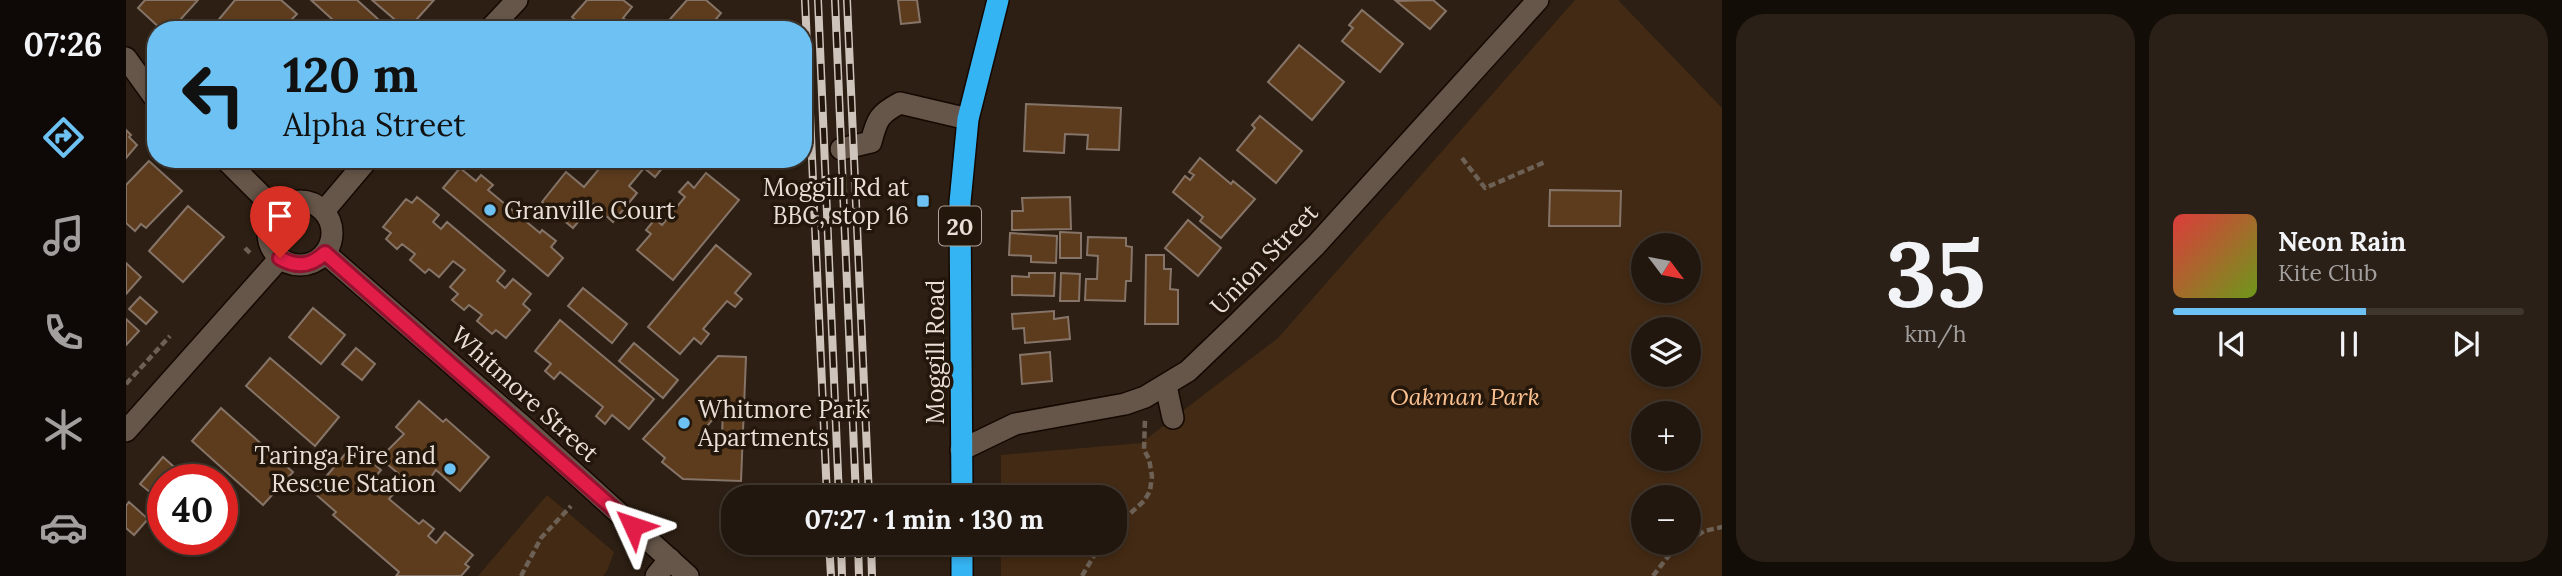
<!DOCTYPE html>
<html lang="en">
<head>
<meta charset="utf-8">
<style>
  :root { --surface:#22170e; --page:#2a2017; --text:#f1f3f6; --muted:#a29f9e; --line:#3f362e; --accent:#6dc2f3 }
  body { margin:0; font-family:Lora,serif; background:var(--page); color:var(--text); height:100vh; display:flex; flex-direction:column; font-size:26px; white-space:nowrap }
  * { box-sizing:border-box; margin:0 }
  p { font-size:23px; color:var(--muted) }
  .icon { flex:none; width:38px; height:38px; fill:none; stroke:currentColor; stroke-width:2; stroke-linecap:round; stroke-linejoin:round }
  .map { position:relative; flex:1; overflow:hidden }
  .panel { display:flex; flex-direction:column; gap:14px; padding:14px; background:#130d08; width:840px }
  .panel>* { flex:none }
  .top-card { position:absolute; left:21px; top:21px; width:665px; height:147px; border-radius:28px; box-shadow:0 4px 10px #0003,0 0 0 2px var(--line); background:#6dc2f3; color:#111; overflow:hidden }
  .needle { width:46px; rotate:122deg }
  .fabs { position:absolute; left:1505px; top:233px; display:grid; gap:14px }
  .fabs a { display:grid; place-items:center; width:70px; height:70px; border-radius:50%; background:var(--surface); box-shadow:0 4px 10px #0003,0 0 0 2px var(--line); font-size:35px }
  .speed { position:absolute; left:21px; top:464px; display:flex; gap:14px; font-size:35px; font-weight:700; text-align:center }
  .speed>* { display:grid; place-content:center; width:91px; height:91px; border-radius:50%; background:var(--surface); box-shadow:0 4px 10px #0003,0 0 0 2px var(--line); line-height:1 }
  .speed .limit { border:10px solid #d22; background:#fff; color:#111 }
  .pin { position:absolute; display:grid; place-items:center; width:60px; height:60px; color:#fff; margin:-72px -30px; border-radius:50% 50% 50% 0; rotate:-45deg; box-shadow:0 0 7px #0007 }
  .pin .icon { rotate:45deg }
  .me { position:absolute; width:77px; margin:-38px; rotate:312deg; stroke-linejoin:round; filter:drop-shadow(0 0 5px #0008) }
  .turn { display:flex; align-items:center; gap:24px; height:147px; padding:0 21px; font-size:32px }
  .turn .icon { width:91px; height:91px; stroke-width:2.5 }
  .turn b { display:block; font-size:49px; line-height:60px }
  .panel .widget { flex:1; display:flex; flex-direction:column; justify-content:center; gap:10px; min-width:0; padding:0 24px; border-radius:28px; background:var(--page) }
  .panel .dial { align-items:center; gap:0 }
  .dial b { font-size:91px; line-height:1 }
  .song { display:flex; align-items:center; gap:21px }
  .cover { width:84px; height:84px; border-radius:10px; background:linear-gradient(135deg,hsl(0 70% 55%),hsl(80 70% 35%)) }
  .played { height:7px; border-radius:4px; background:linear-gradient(90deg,var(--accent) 55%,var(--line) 55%) }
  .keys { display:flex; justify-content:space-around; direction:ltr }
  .panel .tiles { flex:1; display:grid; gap:14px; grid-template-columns:repeat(2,1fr) }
  .trip { position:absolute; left:595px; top:485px; width:406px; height:70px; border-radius:28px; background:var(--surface); box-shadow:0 4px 10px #0003,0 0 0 2px var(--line); font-weight:800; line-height:70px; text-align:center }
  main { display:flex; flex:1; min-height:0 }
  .tab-bar { display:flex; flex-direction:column; width:126px; justify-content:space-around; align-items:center; background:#0e0906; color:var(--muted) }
  .tab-bar .icon { width:49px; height:49px }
  .tab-bar .selected { color:var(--accent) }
  .tab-bar b { font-size:32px; color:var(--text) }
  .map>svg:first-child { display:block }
  .green { fill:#432a14; fill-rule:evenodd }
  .building { fill:#5d3c1e; stroke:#857467; stroke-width:2; fill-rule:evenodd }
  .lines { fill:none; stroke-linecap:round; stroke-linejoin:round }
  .minor-casing { stroke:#140801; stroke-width:24 }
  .highway-casing { stroke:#140801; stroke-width:24 }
  .path { stroke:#6d6156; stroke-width:4.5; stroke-dasharray:7 3.5; stroke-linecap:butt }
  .minor { stroke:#665649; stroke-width:21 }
  .highway { stroke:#35b4f3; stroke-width:21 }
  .rail-casing { stroke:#cfc4bb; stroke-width:8 }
  .rail { stroke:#23160a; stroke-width:5; stroke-dasharray:16; stroke-linecap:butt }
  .route-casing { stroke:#92132f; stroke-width:18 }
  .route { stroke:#e11d48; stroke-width:12 }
  .poi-dot { fill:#6dc2f3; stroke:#23160a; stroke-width:2.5 }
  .labels { text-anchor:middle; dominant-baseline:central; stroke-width:7; stroke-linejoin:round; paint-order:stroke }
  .shield { fill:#23160a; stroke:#aea39a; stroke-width:2 }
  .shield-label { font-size:23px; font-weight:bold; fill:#e9dfd7 }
  .poi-label { font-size:24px; fill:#e9dfd7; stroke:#23160a; text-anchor:end }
  .street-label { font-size:24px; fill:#e9dfd7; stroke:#23160a }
  .park-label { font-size:24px; font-style:italic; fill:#fdc190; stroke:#23160a }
</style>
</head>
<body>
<main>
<nav class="tab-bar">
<b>07:26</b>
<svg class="icon selected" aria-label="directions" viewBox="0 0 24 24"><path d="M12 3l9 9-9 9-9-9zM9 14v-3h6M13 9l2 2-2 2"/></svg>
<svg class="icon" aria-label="music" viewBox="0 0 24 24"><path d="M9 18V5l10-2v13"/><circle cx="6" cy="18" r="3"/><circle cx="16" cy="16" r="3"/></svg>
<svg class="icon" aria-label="phone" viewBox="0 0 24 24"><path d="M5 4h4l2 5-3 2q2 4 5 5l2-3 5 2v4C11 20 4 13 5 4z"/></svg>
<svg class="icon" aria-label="climate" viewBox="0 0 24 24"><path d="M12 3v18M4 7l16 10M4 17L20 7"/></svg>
<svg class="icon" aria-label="car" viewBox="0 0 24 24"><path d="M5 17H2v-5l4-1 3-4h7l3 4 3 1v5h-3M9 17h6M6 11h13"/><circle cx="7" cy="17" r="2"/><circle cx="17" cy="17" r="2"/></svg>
</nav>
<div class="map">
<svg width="1596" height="576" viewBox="0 0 1596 576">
  <rect width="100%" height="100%" fill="#2d1f13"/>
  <!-- green -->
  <g class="green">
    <path d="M1449,0H1492L1596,108V576H875V543L989,542V497H875V455L1015,443L1152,338ZM1517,245H1563V290H1517ZM1517,329H1563V374H1517ZM1517,413H1563V458H1517ZM1517,497H1563V542H1517Z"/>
    <path d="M421,495L488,552L481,571L477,576H352Z"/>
  </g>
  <!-- building -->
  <g class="building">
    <path d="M19,0H72L45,30H36L12,8Z"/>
    <path d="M109,0H155L171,14L166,19L172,23L166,30H84Z"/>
    <path d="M185,0H231L264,30H218Z"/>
    <path d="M246,0H308L281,30Z"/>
    <path d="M461,0H497L506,7L497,18L502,22L496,30H461L446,17Z"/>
    <path d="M561,0H580L595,13L581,30H542L538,26Z"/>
    <path d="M772,0H791L794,22L775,24Z"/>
    <path d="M1307,0L1320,11L1304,29L1270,1Z"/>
    <path d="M1236,10L1277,44L1254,72L1216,41L1227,28L1223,25Z"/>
    <path d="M1173,45L1218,82L1186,120L1142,82Z"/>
    <path d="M900,104L995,108L993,150L961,149L962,135L939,134L938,153L898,151Z"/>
    <path d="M1134,116L1176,151L1150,183L1111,150L1129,128L1126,125Z"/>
    <path d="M0,130L5,135L3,137L11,145L0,158Z"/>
    <path d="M1074,158L1105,184L1107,181L1129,199L1095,238L1074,221L1077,217L1047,192L1059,176L1064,180L1068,175L1063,172Z"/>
    <path d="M470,159H540L536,165L538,166L529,177L518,168L503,186L511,193L487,222L467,204L447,228L416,202L440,172L458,187L473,169L467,163Z"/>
    <path d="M23,161L56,191L20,228L15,224L9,231L0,223V185Z"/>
    <path d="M334,168L350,181L355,175L367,185L362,190L414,233L416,230L430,241L425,247L437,258L422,276L317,188Z"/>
    <path d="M580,173L613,200L547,280L511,250L525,234L520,230L529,219L536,225L559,197L553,192L562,182L568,188Z"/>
    <path d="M1424,190L1495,191L1494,226H1423Z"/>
    <path d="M291,197L313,215L307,222L315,229L321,222L379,271L371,281L379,288L387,279L405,294L397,304L404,310L380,338L370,330L366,334L351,321L356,315L343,305L338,310L326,300L332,294L324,287L339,270L327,261L313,277L303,269L299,273L284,260L289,254L276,244L271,249L260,239L265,233L257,227L280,199L286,203Z"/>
    <path d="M944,197L945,229L886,230V211H897L896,198Z"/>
    <path d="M62,206L98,237L57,282L23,251Z"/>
    <path d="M1062,220L1095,248L1072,276L1039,248Z"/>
    <path d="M934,232L955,233V258H934Z"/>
    <path d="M884,233L931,236L930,263L905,262V256L883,255Z"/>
    <path d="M962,237L1000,238V246L1006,247L1005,281H1000L999,301L959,300L960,279H971L972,256L961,255Z"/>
    <path d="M590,245L625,274L609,293L616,299L609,307L601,301L577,329L583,334L575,344L568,338L554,354L522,327Z"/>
    <path d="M1020,255H1038V269H1045L1044,289L1052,290V324H1019Z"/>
    <path d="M0,263L15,277L0,294Z"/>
    <path d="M903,273H929L928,296L886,295V276L903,277Z"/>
    <path d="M935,273L954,274L953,301H934Z"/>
    <path d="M457,288L501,324L486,343L442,306Z"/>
    <path d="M14,297L31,312L20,324L3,309Z"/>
    <path d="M187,308L219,335L195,364L163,337Z"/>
    <path d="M928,311V319L942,317L944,339L899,343L898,328L887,329L886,314Z"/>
    <path d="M0,319L13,331L0,345Z"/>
    <path d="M434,320L528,399L503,429L486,415L479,424L470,416L477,407L434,372L428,379L419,371L425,364L409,351Z"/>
    <path d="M508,343L552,380L537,398L493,361Z"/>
    <path d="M230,348L249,364L236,380L216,364Z"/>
    <path d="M924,352L926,381L896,384L894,355Z"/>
    <path d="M592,356L620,357L615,481L557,479L536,462L539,458L517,439ZM594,411H597L596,435L574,434Z"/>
    <path d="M144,358L213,417L189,446L120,386Z"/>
    <path d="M293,401L317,422L320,419L363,457L334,491L310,470L294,492L254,458L278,434L270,427Z"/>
    <path d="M95,408L167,472L137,505L66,441Z"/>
    <path d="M233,451L255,470L250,476L269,492L263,499L293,524L297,520L308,529L302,536L310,543L319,532L347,555L339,564L343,567L335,576H270L273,572L207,515L210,512L187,492L220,453L226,459Z"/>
    <path d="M37,457L56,474L59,470L69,479L37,480V503L14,484Z"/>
    <path d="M3,502L22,519L8,535L0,528V506Z"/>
  </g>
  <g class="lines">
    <defs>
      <g id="minor">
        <path d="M363,30L391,0"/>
        <path d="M0,58L28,97"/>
        <path d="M715,149L745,142C751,119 753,114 774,103L842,119"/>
        <path d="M99,159L151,211"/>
        <circle cx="174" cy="233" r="32"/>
        <path d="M198,211L242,159"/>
        <path d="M199,253L399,428L562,576"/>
        <path d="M1040,386L1047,418"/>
        <path d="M0,431L154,258"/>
        <path d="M835,450L889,424L999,404L1019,397L1062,371L1111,324L1190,245L1412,0"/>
        <path d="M530,576L544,559"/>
      </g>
      <g id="highway">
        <path d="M836,497L834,202L842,119L872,0"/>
        <path d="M836,542V576"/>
      </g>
    </defs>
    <!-- minor casing -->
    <use href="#minor" class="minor-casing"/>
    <!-- highway casing -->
    <use href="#highway" class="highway-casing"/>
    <!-- path -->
    <g class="path">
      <path d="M1336,158L1359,188L1419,162"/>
      <path d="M119,248L125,254"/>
      <path d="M0,384L44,336"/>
      <path d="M989,527L1018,501L1024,491L1026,476L1023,459L1018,450L1019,419"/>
      <path d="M1563,541L1578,531L1596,527"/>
      <path d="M395,576L415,538L445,506"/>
      <path d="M956,576L976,542"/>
      <path d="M1527,576L1544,554L1561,542"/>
    </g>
    <!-- minor -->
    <use href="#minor" class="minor"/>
    <!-- highway -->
    <use href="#highway" class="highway"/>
    <defs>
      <g id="rail">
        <path d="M679,0L701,497"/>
        <path d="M692,0L713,497"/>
        <path d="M709,0L730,497"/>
        <path d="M721,0L743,497"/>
        <path d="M703,542L705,576"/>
        <path d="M715,542L716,576"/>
        <path d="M732,542L733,576"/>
        <path d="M745,542L746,576"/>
      </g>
    </defs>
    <!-- rail casing -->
    <use href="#rail" class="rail-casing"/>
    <!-- rail -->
    <use href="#rail" class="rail"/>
  </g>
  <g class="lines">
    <defs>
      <path id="route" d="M154,258C171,268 185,266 199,253L507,526"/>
    </defs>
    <!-- route casing -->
    <use href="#route" class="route-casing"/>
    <!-- route -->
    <use href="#route" class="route"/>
  </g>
  <!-- markers -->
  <g class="poi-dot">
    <rect x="790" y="194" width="14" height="14" rx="3.5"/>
    <circle cx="364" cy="210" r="7"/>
    <circle cx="558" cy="423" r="7"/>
    <circle cx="324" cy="469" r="7"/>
  </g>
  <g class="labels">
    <!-- shield labels -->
    <rect class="shield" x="813" y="206.5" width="42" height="39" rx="5"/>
    <g class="shield-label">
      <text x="834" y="226">20</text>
    </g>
    <!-- poi labels -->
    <g class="poi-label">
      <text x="783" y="187">Moggill Rd at<tspan x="783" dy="28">BBC, stop 16</tspan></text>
      <text x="378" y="210" text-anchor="start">Granville Court</text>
      <text x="572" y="409" text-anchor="start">Whitmore Park<tspan x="572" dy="28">Apartments</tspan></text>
      <text x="310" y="455">Taringa Fire and<tspan x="310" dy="28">Rescue Station</tspan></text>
    </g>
    <!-- street labels -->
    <g class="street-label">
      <text transform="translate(1138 259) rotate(-46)">Union Street</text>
      <text transform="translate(809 352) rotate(-90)">Moggill Road</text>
      <text transform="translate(399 394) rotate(42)">Whitmore Street</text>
    </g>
    <!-- park labels -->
    <g class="park-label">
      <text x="1339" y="396">Oakman Park</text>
    </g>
  </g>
</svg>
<div class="fabs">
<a><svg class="needle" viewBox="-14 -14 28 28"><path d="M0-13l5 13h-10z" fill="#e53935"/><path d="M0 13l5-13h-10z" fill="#a29f9e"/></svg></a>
<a><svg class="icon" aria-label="layers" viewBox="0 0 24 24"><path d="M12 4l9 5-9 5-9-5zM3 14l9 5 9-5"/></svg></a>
<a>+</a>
<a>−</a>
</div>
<div class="speed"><div class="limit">40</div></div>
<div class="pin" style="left:154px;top:258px;background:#d93025"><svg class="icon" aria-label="arrive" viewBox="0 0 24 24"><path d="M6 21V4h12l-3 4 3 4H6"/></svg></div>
<svg class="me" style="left:507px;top:526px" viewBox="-20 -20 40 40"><path d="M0-17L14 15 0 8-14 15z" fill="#e11d48" stroke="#fff" stroke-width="4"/></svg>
<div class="trip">07:27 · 1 min · 130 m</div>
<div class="top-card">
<div class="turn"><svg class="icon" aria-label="left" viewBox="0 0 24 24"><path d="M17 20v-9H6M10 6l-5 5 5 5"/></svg><div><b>120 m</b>Alpha Street</div></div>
</div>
</div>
<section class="panel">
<div class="tiles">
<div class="widget dial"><b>35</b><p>km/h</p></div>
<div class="widget">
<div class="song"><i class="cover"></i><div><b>Neon Rain</b><p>Kite Club</p></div></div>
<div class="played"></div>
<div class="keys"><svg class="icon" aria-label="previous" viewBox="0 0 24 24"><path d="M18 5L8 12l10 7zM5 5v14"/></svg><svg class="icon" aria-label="pause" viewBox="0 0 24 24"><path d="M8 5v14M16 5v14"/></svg><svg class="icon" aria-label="next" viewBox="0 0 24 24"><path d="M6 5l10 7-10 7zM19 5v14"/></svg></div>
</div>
</div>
</section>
</main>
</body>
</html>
